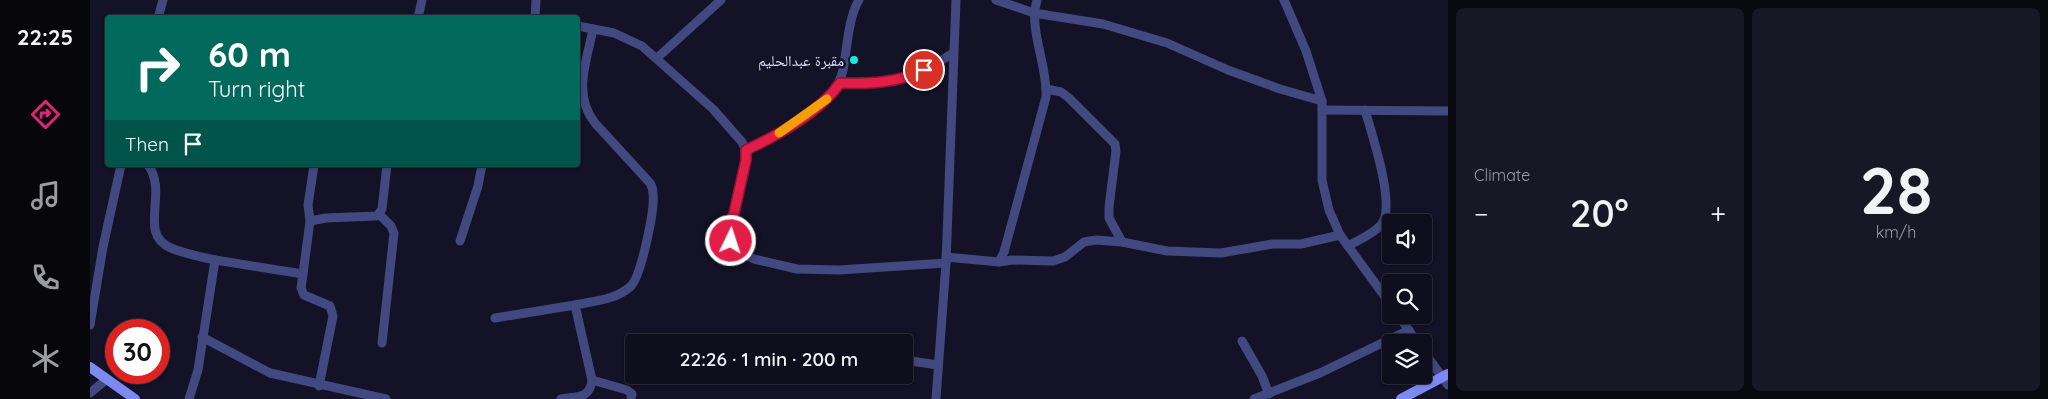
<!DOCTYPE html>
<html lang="en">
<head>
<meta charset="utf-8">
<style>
  :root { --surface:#0e0e1c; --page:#171725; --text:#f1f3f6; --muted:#9b9ca3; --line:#2e2e3b; --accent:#db2777 }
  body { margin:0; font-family:Quicksand,"Noto Naskh Arabic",sans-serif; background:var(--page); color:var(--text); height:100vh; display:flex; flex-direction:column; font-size:19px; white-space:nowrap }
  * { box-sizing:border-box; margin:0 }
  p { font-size:16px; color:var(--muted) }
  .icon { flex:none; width:28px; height:28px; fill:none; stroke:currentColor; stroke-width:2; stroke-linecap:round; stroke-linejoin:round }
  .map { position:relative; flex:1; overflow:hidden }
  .panel { display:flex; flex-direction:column; gap:8px; padding:8px; background:#08080f; width:600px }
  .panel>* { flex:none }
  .guide { position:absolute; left:15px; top:15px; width:475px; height:152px; border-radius:5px; box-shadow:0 1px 4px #0004,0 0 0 1px var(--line); background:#00695c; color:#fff; overflow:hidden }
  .buttons { position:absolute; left:1292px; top:214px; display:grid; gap:10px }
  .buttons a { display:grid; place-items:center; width:50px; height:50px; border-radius:5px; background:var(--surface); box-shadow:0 1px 4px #0004,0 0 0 1px var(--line); font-size:25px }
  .speed { position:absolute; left:15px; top:319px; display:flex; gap:10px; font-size:25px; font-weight:700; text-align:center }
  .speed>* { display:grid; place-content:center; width:65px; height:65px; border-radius:50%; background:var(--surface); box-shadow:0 1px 4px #0004,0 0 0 1px var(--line); line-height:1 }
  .speed .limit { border:8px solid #d22; background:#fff; color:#111 }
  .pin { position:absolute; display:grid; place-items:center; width:42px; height:42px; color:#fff; margin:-21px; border:2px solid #fff; border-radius:50%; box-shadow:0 1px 5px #0007 }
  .me { position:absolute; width:55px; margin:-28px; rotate:4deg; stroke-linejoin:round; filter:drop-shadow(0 0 4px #0008) }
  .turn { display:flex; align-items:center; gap:18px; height:105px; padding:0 20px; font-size:22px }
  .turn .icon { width:65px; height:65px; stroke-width:2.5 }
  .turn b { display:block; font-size:35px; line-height:42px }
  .then { display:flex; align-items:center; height:48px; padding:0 20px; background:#0003; gap:10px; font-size:19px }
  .big { font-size:38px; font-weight:600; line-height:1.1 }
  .panel .widget { flex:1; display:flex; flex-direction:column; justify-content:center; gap:8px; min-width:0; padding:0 18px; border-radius:8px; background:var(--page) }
  .panel .dial { align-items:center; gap:0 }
  .dial b { font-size:65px; line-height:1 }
  .heat { display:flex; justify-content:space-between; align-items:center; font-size:28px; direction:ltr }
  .panel .tiles { flex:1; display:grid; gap:8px; grid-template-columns:repeat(2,1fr) }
  .trip { position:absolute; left:535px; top:334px; width:288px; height:50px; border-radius:5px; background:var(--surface); box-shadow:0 1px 4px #0004,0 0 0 1px var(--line); font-weight:600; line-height:50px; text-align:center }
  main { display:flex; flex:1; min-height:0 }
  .tab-bar { display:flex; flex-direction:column; width:90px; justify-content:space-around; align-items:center; background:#06060b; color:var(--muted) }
  .tab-bar .icon { width:35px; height:35px }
  .tab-bar .on { color:var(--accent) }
  .tab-bar b { font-size:22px; color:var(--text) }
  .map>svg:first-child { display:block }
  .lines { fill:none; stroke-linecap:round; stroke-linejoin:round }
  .street { stroke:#424880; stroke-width:9 }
  .secondary { stroke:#7c89f1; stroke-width:10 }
  .route-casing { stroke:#92132f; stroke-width:12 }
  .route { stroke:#e11d48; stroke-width:9 }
  .slow { stroke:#f59e0b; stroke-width:9 }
  .poi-dot { fill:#1ce6e0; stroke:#131226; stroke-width:2 }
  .labels { text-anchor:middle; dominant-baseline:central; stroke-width:5; stroke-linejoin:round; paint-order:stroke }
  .poi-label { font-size:15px; fill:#dbdcfb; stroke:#131226; text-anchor:end }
</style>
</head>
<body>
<main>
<nav class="tab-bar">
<b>22:25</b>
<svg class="icon on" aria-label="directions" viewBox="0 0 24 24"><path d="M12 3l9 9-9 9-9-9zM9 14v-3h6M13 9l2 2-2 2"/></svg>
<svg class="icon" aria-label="music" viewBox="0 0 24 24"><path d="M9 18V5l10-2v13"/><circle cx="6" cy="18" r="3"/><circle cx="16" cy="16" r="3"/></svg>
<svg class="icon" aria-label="phone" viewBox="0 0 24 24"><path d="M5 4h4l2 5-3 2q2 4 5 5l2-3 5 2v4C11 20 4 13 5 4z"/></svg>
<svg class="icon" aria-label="climate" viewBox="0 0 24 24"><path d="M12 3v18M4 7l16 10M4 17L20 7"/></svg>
</nav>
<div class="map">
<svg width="1358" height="399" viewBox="0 0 1358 399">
  <rect width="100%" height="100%" fill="#131226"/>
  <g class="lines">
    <!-- street -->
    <g class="street">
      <path d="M906,0L944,13L1013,24L1077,43L1138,70L1190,89L1232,101"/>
      <path d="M1194,0L1216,51L1232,101V180L1239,210L1250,235L1301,305"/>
      <path d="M68,18L73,0"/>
      <path d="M328,18L332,0"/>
      <path d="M445,18L446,0"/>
      <path d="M488,26L524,33L552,46L623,109L652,142L656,150V160L640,231L641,241L650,252L664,259L707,269L749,270L856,263"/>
      <path d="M567,58L631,0"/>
      <path d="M749,83C794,84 826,79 863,53"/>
      <path d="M956,89L971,92L979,98L1025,144L1026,151L1019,207V218L1032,242"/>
      <path d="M1232,110L1358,111"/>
      <path d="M656,150C686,136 746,105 753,70C757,50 758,18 769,0"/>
      <path d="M58,165C79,193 47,234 81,248C95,254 111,257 125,260L108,370L99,399"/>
      <path d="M289,214L301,226L304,233L292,343"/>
      <path d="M220,221L218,205L224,165"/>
      <path d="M370,241L388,186L392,165"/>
      <path d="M1258,246C1269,240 1283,234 1291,225C1307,207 1281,132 1275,110"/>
      <path d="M856,257L909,262L922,260L963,261L975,257L994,242L1006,240L1032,242L1077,251L1131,253L1183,244H1211L1250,235"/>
      <path d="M125,260L213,274L211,288L214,295L240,306L243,316L229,386"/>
      <path d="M909,262L914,252L956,97C958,66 938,29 947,0"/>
      <path d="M213,274L220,221L236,218L287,216L292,209L297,165"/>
      <path d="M1308,315L1327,342"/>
      <path d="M405,318L485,305"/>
      <path d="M0,325L13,247L31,165"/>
      <path d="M112,337L180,373L296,399"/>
      <path d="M1152,341L1172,376L1179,394"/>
      <path d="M1334,352L1358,385"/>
      <path d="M814,360L848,365"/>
      <path d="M502,380L537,390L542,394L541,399"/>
      <path d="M0,393L17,379"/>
      <path d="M471,399C487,396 500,399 502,380L485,305C504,301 525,300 540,287C551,278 565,209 563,194C563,189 562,186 560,183L505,123C482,94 497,61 503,29"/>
      <path d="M846,399L856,263L866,0"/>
      <path d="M1164,399L1230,373L1319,330"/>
    </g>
    <!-- secondary -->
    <g class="secondary">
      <path d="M0,367L45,399"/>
      <path d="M1311,399L1358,374"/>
    </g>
  </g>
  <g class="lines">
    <defs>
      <path id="route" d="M641,241L640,231L656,160V150C687,136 730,112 750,83C779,84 807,83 834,70"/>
    </defs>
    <!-- route casing -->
    <use href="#route" class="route-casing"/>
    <!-- route -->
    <use href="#route" class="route"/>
    <!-- slow -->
    <path class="slow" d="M689,133L737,99"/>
  </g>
  <!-- markers -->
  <circle class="poi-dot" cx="764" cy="60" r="5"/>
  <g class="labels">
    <!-- poi labels -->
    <g class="poi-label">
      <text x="754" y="60">مقبرة عبدالحليم</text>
    </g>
  </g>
</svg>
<div class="buttons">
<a><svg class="icon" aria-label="sound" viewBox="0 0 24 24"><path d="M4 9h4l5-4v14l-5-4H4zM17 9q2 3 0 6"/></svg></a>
<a><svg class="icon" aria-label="search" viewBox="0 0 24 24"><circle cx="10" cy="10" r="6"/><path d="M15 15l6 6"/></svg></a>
<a><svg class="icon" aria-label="layers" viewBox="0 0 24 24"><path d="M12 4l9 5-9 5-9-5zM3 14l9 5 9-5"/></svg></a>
</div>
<div class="speed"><div class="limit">30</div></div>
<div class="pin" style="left:834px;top:70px;background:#d93025"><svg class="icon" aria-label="arrive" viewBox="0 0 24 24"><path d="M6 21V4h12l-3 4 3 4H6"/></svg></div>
<svg class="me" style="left:641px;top:241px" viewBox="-20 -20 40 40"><circle r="17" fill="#e11d48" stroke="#fff" stroke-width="3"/><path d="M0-11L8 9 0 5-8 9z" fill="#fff"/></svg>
<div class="trip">22:26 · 1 min · 200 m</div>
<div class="guide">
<div class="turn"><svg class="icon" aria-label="right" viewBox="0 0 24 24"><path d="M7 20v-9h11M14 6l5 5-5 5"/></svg><div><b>60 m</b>Turn right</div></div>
<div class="then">Then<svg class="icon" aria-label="arrive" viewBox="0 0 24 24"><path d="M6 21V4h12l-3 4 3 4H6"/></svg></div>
</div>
</div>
<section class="panel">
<div class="tiles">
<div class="widget"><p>Climate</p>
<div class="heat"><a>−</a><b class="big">20°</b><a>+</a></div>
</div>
<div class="widget dial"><b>28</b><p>km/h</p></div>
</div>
</section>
</main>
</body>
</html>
